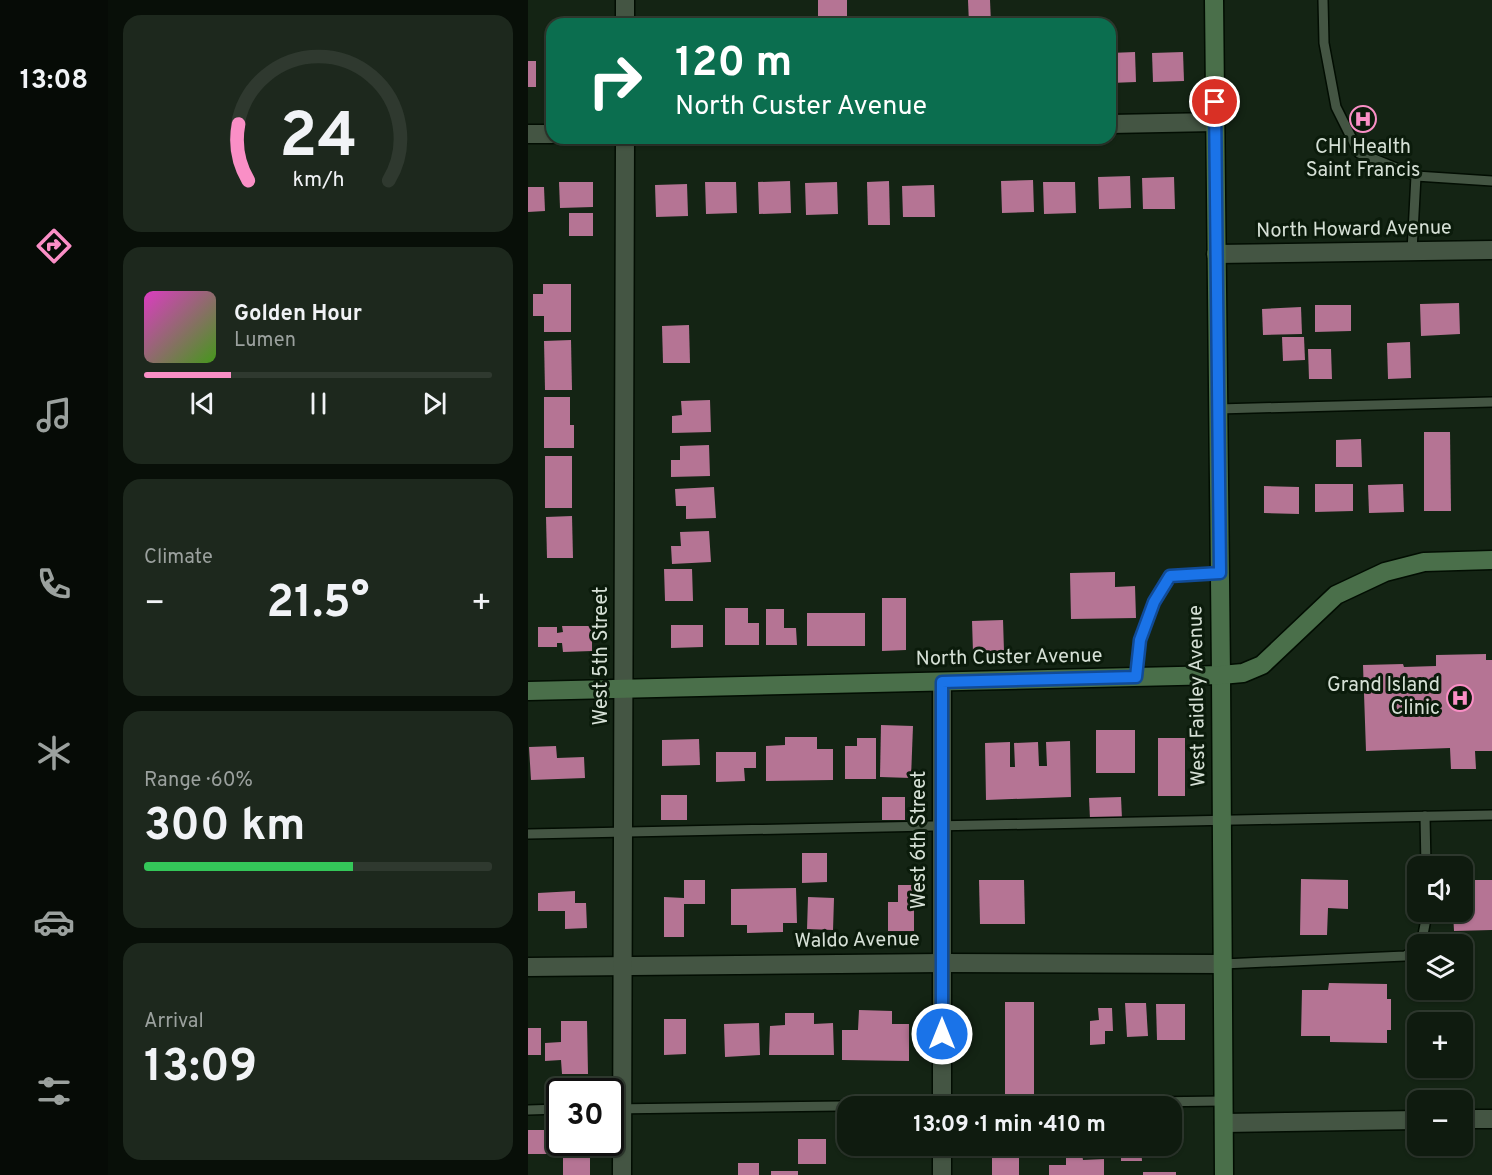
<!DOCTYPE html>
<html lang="en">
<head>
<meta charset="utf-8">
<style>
  :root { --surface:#0f1b0f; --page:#1d281d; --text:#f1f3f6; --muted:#9ba19e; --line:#2f392f; --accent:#fa8fc6 }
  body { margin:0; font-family:Overpass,sans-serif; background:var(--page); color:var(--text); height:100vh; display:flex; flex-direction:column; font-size:22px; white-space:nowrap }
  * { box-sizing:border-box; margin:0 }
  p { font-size:20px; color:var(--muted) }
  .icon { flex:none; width:33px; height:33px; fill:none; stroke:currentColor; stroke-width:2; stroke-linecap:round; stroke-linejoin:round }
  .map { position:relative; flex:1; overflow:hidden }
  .panel { display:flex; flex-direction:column; gap:15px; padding:15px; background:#080f08; width:420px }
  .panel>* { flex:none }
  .guide { position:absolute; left:18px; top:18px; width:570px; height:126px; border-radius:18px; box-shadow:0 2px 4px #0004,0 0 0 2px var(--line); background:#0b6e4f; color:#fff; overflow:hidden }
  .tools { position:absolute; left:879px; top:856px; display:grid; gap:12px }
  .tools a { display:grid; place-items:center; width:66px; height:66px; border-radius:12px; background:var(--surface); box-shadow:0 2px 4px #0004,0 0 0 2px var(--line); font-size:30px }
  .speed { position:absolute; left:18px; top:1078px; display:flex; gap:12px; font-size:30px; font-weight:700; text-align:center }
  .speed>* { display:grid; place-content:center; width:78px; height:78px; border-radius:50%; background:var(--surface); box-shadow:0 2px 4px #0004,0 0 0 2px var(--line); line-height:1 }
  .speed .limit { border:3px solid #111; border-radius:9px; background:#fff; color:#111 }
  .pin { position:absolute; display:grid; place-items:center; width:51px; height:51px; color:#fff; margin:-26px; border:3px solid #fff; border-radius:50%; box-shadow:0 2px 6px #0007 }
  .me { position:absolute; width:66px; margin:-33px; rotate:0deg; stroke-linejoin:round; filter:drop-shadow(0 0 4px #0008) }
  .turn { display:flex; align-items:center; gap:21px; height:126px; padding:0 30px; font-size:27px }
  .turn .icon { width:78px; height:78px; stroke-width:2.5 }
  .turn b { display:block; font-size:42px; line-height:51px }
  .big { font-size:45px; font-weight:700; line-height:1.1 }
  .panel .widget { flex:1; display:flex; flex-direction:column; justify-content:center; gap:9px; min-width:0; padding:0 21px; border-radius:18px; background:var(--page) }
  .panel .dial { align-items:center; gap:0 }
  .dial svg { height:156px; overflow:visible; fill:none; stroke:var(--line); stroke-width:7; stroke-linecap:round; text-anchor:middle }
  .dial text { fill:var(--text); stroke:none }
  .song { display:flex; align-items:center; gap:18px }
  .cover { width:72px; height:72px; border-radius:9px; background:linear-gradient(135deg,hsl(310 70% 55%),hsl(100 70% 35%)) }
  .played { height:6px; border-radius:3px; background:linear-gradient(90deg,var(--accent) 25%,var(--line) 25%) }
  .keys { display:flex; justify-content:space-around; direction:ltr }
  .heat { display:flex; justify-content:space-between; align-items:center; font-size:33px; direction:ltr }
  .charge { height:9px; border-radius:4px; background:linear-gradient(90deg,#34c759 60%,var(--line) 0) }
  .trip { position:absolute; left:309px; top:1096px; width:345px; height:60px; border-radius:18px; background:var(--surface); box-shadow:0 2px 4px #0004,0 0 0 2px var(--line); font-weight:700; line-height:60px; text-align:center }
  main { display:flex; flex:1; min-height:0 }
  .tab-bar { display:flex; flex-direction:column; width:108px; justify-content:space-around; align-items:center; background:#060b06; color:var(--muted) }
  .tab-bar .icon { width:42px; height:42px }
  .tab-bar .current { color:var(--accent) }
  .tab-bar b { font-size:27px; color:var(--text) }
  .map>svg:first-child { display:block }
  .building { fill:#b57494 }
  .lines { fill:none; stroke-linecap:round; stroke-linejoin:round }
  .lane-casing { stroke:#020d02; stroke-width:12 }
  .street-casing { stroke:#020d02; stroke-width:21 }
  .secondary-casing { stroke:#020d02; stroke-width:21 }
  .lane { stroke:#445543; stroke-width:9 }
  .street { stroke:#445543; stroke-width:18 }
  .secondary { stroke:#4a6f4a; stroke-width:18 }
  .route-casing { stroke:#114b97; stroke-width:15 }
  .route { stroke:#1a73e8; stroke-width:10 }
  .labels { text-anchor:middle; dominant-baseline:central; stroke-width:6; stroke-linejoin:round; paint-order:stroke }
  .poi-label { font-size:20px; fill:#d6e0d6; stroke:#0b1b0b }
  .street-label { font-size:20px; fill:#d6e0d6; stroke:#0b1b0b }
</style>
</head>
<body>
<main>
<nav class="tab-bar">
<b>13:08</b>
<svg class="icon current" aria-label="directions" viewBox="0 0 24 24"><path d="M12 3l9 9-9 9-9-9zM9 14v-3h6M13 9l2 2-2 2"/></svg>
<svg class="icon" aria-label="music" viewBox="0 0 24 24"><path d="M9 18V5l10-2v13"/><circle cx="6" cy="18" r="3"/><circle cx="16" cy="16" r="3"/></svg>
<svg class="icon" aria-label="phone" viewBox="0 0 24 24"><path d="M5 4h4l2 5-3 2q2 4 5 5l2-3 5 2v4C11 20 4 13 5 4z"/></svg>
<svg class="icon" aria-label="climate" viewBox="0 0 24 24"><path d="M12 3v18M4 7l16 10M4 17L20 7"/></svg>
<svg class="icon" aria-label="car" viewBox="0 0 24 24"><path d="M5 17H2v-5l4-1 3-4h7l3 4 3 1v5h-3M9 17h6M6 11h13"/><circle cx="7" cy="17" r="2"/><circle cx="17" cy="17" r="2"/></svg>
<svg class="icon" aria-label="filters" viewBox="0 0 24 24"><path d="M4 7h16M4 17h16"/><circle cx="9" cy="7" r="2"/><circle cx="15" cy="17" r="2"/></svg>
</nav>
<section class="panel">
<div class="widget dial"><svg viewBox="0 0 100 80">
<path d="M14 69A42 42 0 1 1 86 69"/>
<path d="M14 69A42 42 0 0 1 9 40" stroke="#fa8fc6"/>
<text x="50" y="56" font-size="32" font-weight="700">24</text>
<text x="50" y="72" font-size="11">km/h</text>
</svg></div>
<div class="widget">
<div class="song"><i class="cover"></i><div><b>Golden Hour</b><p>Lumen</p></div></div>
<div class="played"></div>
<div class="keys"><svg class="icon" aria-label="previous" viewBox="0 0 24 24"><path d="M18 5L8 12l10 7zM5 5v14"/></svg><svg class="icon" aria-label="pause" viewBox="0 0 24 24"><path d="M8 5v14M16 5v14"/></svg><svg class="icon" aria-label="next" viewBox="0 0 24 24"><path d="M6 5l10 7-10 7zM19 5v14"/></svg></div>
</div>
<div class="widget"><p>Climate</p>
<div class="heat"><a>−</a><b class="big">21.5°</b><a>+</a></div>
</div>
<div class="widget"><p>Range · 60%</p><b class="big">300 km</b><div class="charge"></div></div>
<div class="widget"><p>Arrival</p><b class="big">13:09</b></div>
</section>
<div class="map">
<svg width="964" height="1175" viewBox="0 0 964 1175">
  <rect width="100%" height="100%" fill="#142414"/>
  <!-- building -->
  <g class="building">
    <rect x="290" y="0" width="29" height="24"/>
    <path d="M440,0H462L463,24H441Z"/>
    <path d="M607,52L608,82L582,83V53Z"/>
    <path d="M655,52L656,81L625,82L624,53Z"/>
    <rect x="0" y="61" width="8" height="26"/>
    <path d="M602,176L603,208L571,209L570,177Z"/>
    <path d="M646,177L647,209H615L614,178Z"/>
    <path d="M505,180L506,212L474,213L473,181Z"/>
    <path d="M262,181L263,213L231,214L230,182Z"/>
    <path d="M361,181L362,225H340L339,182Z"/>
    <path d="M31,182H65V207L32,208Z"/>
    <path d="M177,182H208L209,213L178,214Z"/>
    <path d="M309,182L310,214L278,215L277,183Z"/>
    <path d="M515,182H547L548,213L516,214Z"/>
    <path d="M159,184L160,216L128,217L127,185Z"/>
    <path d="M406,185L407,217H375L374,186Z"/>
    <path d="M0,187H16L17,211L0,212Z"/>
    <rect x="41" y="213" width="24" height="23"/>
    <path d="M15,284H43V332H16V316H5V294H15Z"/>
    <path d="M931,303L932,334L893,336L892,304Z"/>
    <path d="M787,305H823V331L787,332Z"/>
    <path d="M773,307L774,334L735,335L734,309Z"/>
    <path d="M161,325L162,363H135L134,326Z"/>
    <path d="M754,337H776L777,360L755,361Z"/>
    <path d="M43,340L44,390H17L16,341Z"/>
    <path d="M882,342L883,378L860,379L859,343Z"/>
    <path d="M780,349H803L804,379H781Z"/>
    <path d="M16,397H42V425H46V448H16Z"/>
    <path d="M182,400L183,432L144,433V416L154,415L153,401Z"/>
    <path d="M896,432H922L923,511H896Z"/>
    <path d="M833,439L834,467H808V440Z"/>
    <path d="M181,445L182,476L143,477V460H152V446Z"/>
    <rect x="17" y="456" width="27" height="52"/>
    <path d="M787,484H825V511L787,512Z"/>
    <path d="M875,484L876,512L841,513L840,485Z"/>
    <path d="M736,486L771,487V514L736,513Z"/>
    <path d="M186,487L188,518L158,519V506H148L147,489Z"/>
    <path d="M44,516L45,558H19L18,517Z"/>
    <path d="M181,531L183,562L144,564L143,546H153L152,532Z"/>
    <path d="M136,569H164L165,601H137Z"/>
    <path d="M587,572V587L607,586L608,618L543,619L542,573Z"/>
    <path d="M354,598H378V650L354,651Z"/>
    <path d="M197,608H220V623H231V645H197Z"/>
    <path d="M238,609H256V628H268L269,645H238Z"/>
    <rect x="279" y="613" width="58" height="33"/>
    <path d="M475,620L476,652H445L444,621Z"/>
    <path d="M143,625H175V647L143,648Z"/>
    <path d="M34,626H64V651L35,652L34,643H29V647H10V627H29V633L35,632Z"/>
    <path d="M958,654V660H964V751H947L948,769H923L922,748L838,751L835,665L875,664L876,667L908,666V655Z"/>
    <path d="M353,725L385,726L383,778L352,777Z"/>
    <rect x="568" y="730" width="39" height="43"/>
    <path d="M257,737H289V749H305V780L238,781V746L257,745Z"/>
    <path d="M329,738H348V779H317V746H329Z"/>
    <rect x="630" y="738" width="27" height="58"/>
    <path d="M171,739L172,765L134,766V740Z"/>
    <path d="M542,741L543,797L458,800L457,743L482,742V767H487L486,743L510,742L511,766H519L518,742Z"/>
    <path d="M28,746L29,758L56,757L57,778L3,780L1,747Z"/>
    <path d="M188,752H228V768H216L217,781L188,782Z"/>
    <rect x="133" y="795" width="26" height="25"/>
    <rect x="354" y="797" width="23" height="23"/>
    <path d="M593,797L594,819H562L561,798Z"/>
    <path d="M274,853H299V882L274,883Z"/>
    <path d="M773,879L820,880V909L800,908L799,935H772Z"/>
    <path d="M156,880H177V904H156V937H136V897L156,898Z"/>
    <path d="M451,880H496L497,924H452Z"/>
    <path d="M934,880H964V930L926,931L925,912H934Z"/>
    <path d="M370,885H386V931H360V902H370Z"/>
    <path d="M268,888L269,923H255V932L219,933V925H203V889Z"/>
    <path d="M47,891V903H58L59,928L37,929V911H10V893Z"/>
    <path d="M280,897L306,898L305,930L279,929Z"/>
    <path d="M801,983L859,984V999H863V1030H859V1043L802,1042V1036H773L774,990H800Z"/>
    <rect x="477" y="1002" width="29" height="94"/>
    <path d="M597,1003H618L620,1036L599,1037Z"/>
    <path d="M628,1004H657V1040H629Z"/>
    <path d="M570,1008H584L585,1031H577V1044L562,1045V1021L571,1020Z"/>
    <path d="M331,1010L364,1011V1024H381V1061L314,1060V1030H330Z"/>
    <path d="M257,1013H286V1024L305,1023L306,1055H241L242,1026L257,1025Z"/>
    <path d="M136,1019H158V1054L136,1055Z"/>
    <path d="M33,1021H59L60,1074H34L33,1060L17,1061V1043L33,1042Z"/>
    <path d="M231,1023L232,1055L197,1057L196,1024Z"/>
    <rect x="0" y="1028" width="13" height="27"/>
    <rect x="0" y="1130" width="25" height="24"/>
    <rect x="270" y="1139" width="28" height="25"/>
    <path d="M593,1146H613L614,1161H593Z"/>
    <rect x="35" y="1152" width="27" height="23"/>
    <path d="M554,1154L555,1160L576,1159V1175H521V1165H538V1155Z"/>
    <rect x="464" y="1156" width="27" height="19"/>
    <rect x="210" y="1163" width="21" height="12"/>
    <rect x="243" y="1171" width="27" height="4"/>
    <rect x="615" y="1172" width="33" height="3"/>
  </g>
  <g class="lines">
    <defs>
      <g id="lane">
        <path d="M795,0L796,43L808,107L831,153L888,176L964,181"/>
        <path d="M884,251L888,176"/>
        <path d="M690,409L964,402"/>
        <path d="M608,677L612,640L626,602L642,576L692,573"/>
        <path d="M897,816L898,867"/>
        <path d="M0,834L964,815"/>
        <path d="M893,945L898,919V912"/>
        <path d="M695,964L877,956L890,948"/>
        <path d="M82,1109L696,1101"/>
        <path d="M0,1110L32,1109"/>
      </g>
      <g id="street">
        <path d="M97,24V0"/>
        <path d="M582,124L687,122"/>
        <path d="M0,134H24"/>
        <path d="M688,254L964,250"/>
        <path d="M414,682V1107"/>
        <path d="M0,967L414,963L695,964"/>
        <path d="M934,1119H964"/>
        <path d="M696,1123L890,1120"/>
        <path d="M414,1146V1175"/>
        <path d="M94,1175L97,138"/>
      </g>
      <g id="secondary">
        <path d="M686,0L693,675L696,1175"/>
        <path d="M0,691L693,675L715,673L734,665L808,595L857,572L896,562L964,560"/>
      </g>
    </defs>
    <!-- lane casing -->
    <use href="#lane" class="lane-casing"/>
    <!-- street casing -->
    <use href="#street" class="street-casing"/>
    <!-- secondary casing -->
    <use href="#secondary" class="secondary-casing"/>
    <!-- lane -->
    <use href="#lane" class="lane"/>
    <!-- street -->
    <use href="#street" class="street"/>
    <!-- secondary -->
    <use href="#secondary" class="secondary"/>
  </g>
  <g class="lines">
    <defs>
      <path id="route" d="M414,1034V682L608,677L612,640L626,602L642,576L692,573L687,102"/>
    </defs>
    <!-- route casing -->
    <use href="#route" class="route-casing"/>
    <!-- route -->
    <use href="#route" class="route"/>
  </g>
  <!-- icons -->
  <defs>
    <symbol id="hospital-ring" viewBox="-11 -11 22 22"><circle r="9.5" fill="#0b1b0b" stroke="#fa8fc6" stroke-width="1.5"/><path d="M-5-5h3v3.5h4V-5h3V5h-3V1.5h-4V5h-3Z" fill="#fa8fc6"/></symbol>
  </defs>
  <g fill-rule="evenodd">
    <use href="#hospital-ring" x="820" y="104" width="30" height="30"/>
    <use href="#hospital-ring" x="917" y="683" width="30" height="30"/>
  </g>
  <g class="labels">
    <!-- poi labels -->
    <g class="poi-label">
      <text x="835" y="148">CHI Health<tspan x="835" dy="23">Saint Francis</tspan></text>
      <text x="912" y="686" text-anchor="end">Grand Island<tspan x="912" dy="23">Clinic</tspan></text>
    </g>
    <!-- street labels -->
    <g class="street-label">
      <text transform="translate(826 230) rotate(-1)">North Howard Avenue</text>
      <text transform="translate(74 656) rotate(-90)">West 5th Street</text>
      <text transform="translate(481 658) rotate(-1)">North Custer Avenue</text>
      <text transform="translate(670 696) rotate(-91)">West Faidley Avenue</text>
      <text transform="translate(392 840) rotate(-90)">West 6th Street</text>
      <text transform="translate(329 941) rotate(-1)">Waldo Avenue</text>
    </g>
  </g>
</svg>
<div class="tools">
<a><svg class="icon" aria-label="sound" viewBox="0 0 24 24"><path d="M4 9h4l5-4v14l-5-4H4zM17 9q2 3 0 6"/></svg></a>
<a><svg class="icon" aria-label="layers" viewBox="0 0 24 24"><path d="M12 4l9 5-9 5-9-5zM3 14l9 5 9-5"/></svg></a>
<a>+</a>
<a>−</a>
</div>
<div class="speed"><div class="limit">30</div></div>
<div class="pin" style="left:687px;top:102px;background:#d93025"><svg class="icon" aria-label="arrive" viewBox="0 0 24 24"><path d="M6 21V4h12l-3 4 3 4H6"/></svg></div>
<svg class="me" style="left:414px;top:1034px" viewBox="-20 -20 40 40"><circle r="17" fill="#1a73e8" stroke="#fff" stroke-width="3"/><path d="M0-11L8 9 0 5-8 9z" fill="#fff"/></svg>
<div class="trip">13:09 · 1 min · 410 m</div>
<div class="guide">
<div class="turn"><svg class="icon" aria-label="right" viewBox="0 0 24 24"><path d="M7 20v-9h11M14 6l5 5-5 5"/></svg><div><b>120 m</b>North Custer Avenue</div></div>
</div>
</div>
</main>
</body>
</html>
